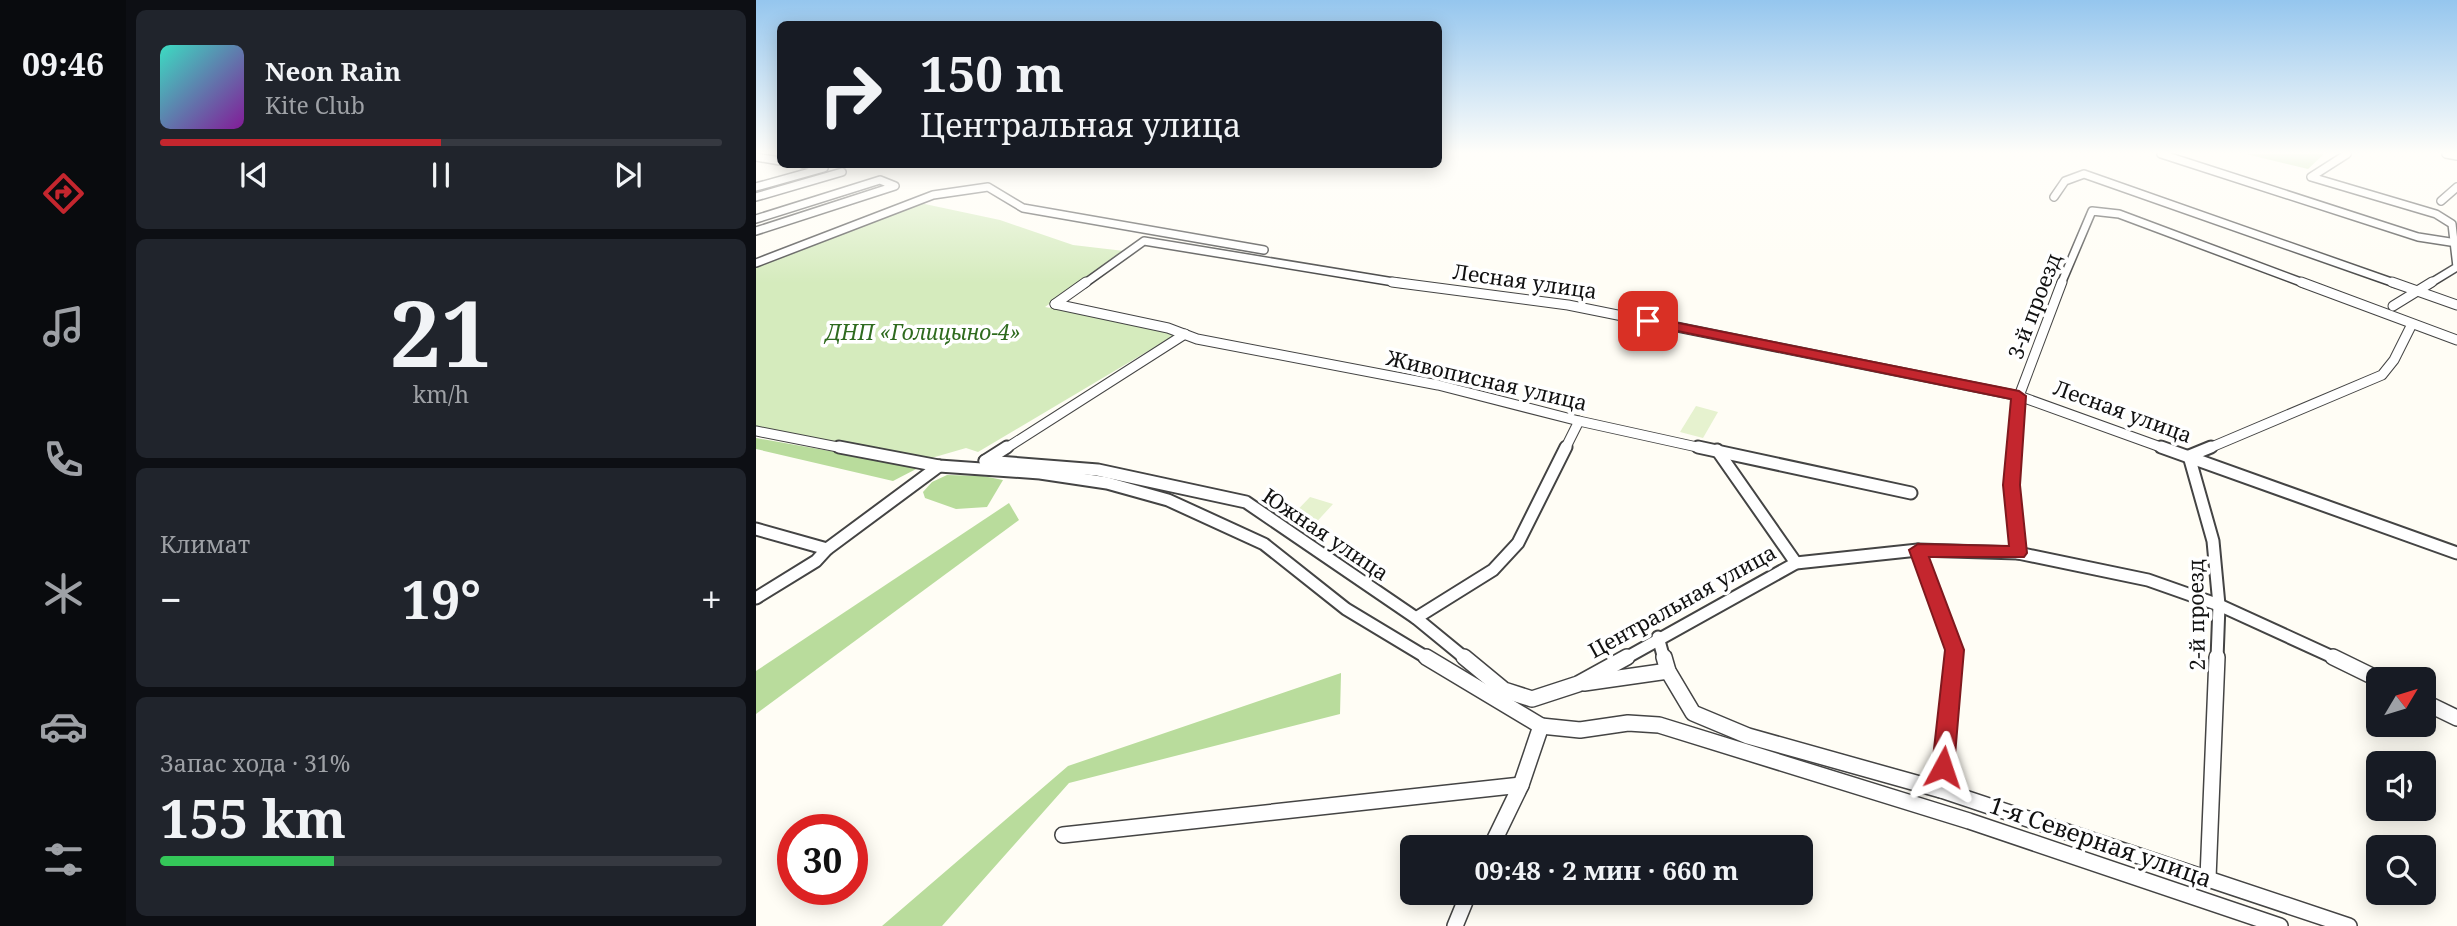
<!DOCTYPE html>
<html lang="ru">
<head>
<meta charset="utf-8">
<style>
  :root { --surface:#171b24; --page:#20242c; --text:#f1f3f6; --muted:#9ea1a6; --line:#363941; --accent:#c4262e }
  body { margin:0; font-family:"Noto Serif",serif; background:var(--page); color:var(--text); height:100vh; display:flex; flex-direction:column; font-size:26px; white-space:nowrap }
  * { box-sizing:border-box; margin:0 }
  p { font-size:23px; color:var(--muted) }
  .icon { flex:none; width:38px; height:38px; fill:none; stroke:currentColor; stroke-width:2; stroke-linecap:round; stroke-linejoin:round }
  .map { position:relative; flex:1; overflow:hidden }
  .sheet { display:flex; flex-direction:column; gap:10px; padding:10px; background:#0d0f14; width:630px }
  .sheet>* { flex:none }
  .guide { position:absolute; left:21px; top:21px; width:665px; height:147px; border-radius:10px; box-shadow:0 4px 18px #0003; background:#171b24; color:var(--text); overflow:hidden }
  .needle { width:46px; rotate:52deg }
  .tools { position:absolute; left:1610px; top:667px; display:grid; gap:14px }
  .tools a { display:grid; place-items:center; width:70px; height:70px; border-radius:10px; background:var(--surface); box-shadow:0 4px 18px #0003; font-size:35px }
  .speed { position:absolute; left:21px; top:814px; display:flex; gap:14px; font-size:35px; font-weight:700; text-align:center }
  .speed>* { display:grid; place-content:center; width:91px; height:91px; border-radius:50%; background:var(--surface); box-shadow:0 4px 18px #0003; line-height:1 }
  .speed .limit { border:10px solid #d22; background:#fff; color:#111 }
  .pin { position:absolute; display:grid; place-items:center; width:60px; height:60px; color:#fff; margin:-30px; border-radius:14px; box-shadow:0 4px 10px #0006 }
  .me { position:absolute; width:77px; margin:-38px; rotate:5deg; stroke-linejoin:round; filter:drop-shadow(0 0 5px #0008) }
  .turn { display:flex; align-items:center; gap:24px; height:147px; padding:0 28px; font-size:32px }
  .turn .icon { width:91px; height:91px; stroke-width:2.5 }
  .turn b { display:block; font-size:49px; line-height:60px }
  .big { font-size:52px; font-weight:700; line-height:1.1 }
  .sheet .card { flex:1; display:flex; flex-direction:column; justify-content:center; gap:10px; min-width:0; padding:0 24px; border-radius:10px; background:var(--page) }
  .sheet .dial { align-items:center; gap:0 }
  .dial b { font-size:91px; line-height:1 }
  .song { display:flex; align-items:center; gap:21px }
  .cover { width:84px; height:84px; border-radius:10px; background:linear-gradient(135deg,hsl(170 70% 55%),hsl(290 70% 35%)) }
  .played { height:7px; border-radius:4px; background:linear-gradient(90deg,var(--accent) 50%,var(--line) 50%) }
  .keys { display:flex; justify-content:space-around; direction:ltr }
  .heat { display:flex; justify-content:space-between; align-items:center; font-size:38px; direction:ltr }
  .charge { height:10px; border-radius:5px; background:linear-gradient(90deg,#34c759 31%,var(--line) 0) }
  .trip { position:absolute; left:644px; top:835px; width:413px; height:70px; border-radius:10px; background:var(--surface); box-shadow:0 4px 18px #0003; font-weight:700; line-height:70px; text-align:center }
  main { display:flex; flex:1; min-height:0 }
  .menu { display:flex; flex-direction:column; width:126px; justify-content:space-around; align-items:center; background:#090b0e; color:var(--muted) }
  .menu .icon { width:49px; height:49px }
  .menu .on { color:var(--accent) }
  .menu b { font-size:32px; color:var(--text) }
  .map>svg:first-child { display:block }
  .green { fill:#d5ebbd }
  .forest { fill:#b9dc9c }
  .pitch { fill:#e6f2cf }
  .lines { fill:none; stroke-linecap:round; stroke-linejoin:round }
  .minor-far3-casing { stroke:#444; stroke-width:10 }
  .minor-far2-casing { stroke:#444; stroke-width:11 }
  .minor-far1-casing { stroke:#444; stroke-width:15 }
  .minor-casing { stroke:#444; stroke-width:18 }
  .minor-far3 { stroke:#fff; stroke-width:7 }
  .minor-far2 { stroke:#fff; stroke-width:9 }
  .minor-far1 { stroke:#fff; stroke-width:11 }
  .minor { stroke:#fff; stroke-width:15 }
  .route { fill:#c4262e; stroke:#7f191e; stroke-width:2 }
  .labels { text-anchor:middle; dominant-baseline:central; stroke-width:7; stroke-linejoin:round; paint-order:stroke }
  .street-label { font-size:21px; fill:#111; stroke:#fff }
  .park-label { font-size:21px; font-style:italic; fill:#2f6b1f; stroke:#fff }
  .near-street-label { font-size:24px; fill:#111; stroke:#fff }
</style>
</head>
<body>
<main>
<nav class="menu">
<b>09:46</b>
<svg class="icon on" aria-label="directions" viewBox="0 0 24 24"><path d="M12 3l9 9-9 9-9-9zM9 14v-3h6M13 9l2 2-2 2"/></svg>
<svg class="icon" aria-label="music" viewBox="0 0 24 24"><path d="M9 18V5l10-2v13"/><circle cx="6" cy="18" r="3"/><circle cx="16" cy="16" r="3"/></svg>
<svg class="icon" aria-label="phone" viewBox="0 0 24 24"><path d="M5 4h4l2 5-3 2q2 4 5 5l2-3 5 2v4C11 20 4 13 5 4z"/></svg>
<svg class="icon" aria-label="climate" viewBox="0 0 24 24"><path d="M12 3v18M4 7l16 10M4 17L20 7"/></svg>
<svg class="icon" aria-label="car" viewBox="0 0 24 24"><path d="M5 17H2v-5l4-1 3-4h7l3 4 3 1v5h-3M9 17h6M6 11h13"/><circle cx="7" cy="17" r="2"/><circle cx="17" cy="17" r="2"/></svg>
<svg class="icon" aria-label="filters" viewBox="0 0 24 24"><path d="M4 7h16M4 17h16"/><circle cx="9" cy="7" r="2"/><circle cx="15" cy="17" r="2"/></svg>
</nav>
<section class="sheet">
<div class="card">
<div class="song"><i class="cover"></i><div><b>Neon Rain</b><p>Kite Club</p></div></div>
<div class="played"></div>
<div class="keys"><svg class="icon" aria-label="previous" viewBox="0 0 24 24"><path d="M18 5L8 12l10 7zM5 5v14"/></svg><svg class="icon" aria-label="pause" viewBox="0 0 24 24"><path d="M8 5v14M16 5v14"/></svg><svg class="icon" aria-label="next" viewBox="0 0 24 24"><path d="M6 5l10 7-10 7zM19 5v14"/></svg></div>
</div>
<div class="card dial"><b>21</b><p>km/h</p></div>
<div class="card"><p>Климат</p>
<div class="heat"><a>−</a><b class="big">19°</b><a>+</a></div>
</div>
<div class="card"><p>Запас хода · 31%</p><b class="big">155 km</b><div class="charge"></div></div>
</section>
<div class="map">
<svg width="1701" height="926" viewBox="0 0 1701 926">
  <rect width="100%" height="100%" fill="#fffdf5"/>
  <!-- green -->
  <path class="green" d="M164,203L244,220L317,245L368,251L289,307L424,332L222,452L210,448L172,459L0,427V266Z"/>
  <!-- forest -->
  <g class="forest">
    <path d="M1490,154H1568L1552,169Z"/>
    <path d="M0,438L164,467L137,481L0,449Z"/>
    <path d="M191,475L227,476L247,480L231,507L200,509L169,498L167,492L176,482Z"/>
    <path d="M253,503L263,520L0,714V671Z"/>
    <path d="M585,673L584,714L313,783L186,926H126L312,766Z"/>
  </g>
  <!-- pitch -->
  <g class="pitch">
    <path d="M940,406L962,412L947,438L924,432Z"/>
    <path d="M554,497L577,504L555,528L531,521Z"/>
  </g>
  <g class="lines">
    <defs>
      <g id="minor-far3">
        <path d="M1405,154L1662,237L1701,243"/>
        <path d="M1591,154L1555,177L1680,214L1696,224L1701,267L1673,284"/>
        <path d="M1690,154L1701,156"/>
        <path d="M0,157L24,161"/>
        <path d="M0,187L68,168L47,164"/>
        <path d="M0,197L86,172"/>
        <path d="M1298,197L1309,181L1328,174L1641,284"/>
        <path d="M1685,201L1701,187"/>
        <path d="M0,219L124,180L139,186L0,231"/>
        <path d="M0,263L177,195L232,187L267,208L508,250"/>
        <path d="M328,284L388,241L650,284"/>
        <path d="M1305,284L1336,211L1363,214L1550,284"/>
      </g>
      <g id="minor-far2">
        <path d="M636,282L812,305L1263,396L1410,449"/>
        <path d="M1545,282L1701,340"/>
        <path d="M1636,282L1701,305"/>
        <path d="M299,304L330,282"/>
        <path d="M299,304L412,328L441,339L682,385L823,421L950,449"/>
        <path d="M1637,306L1676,282"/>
        <path d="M0,431L92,449"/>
        <path d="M249,449L429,334"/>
        <path d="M809,449L823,421"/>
        <path d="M1259,449L1263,396L1306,282"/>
        <path d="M1451,449L1626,375L1638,360L1656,324"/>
      </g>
      <g id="minor-far1">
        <path d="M83,447L183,466L284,473L351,483L412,500L508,544L590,609L673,659"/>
        <path d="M942,447L1155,493"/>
        <path d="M1259,447L1256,485L1262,553"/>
        <path d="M1405,447L1701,553"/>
        <path d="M1455,447L1433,456L1457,541L1463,605L1461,659"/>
        <path d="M961,450L1040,563"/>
        <path d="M229,461L342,470L490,502L660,618L710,659"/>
        <path d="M229,461L251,447"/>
        <path d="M0,529L71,549"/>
        <path d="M1162,550L1198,650L1197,659"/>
        <path d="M0,598L60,561L71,549L183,466"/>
        <path d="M660,618L737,570L762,543L810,447"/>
        <path d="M902,637L908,659"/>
        <path d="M868,659L1040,563L1162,550L1262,553L1392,580L1463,605L1581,659"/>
      </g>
      <g id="minor">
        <path d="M670,657L785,726L765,785L735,847"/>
        <path d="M708,657L748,690L776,699L822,684L871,657"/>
        <path d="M908,657L912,671L937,713L992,736L1185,790L1593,926"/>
        <path d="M1577,657L1622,679"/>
        <path d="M828,683L912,671"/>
        <path d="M1668,702L1701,718"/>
        <path d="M785,726L824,730L872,723L903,725L1213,821L1524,926"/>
        <path d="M1185,790L1197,657"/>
        <path d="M307,835L765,785"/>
        <path d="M1452,878L1461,657"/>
        <path d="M699,926L713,892"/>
      </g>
    </defs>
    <!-- minor-far3 casing -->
    <use href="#minor-far3" class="minor-far3-casing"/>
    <!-- minor-far2 casing -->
    <use href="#minor-far2" class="minor-far2-casing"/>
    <!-- minor-far1 casing -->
    <use href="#minor-far1" class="minor-far1-casing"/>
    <!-- minor casing -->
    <use href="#minor" class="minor-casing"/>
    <!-- minor-far3 -->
    <use href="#minor-far3" class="minor-far3"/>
    <!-- minor-far2 -->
    <use href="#minor-far2" class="minor-far2"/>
    <!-- minor-far1 -->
    <use href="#minor-far1" class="minor-far1"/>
    <!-- minor -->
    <use href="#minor" class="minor"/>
  </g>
  <!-- sky -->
  <linearGradient id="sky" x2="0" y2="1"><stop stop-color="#95c6ee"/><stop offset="0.54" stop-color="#fffefa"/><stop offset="1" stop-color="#fffefa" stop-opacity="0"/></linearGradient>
  <rect width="1701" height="283" fill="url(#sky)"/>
  <!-- route -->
  <path class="route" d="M892,317L1263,391L1270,396L1264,485L1271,553L1268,557H1173L1208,650L1198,767L1195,774L1187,777L1180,774L1176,767L1189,650L1153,550L1162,544L1253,546L1247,485L1255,399L887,324L885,321Z"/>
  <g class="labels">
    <!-- street labels -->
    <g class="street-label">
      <text transform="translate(769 281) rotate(8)">Лесная улица</text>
      <text transform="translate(1278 306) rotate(-69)">3-й проезд</text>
      <text transform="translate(731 380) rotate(13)">Живописная улица</text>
      <text transform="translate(1367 411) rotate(20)">Лесная улица</text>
      <text transform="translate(570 534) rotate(34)">Южная улица</text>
      <text transform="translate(926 601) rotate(-29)">Центральная улица</text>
      <text transform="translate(1440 615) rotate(-91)">2-й проезд</text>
    </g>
    <!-- park labels -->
    <g class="park-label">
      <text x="167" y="332">ДНП «Голицыно-4»</text>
    </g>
    <!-- near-street labels -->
    <g class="near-street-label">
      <text transform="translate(1345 841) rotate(19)">1-я Северная улица</text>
    </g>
  </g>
</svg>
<div class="tools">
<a><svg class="needle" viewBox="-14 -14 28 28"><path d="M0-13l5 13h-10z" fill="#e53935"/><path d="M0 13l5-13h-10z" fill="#9ea1a6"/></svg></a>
<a><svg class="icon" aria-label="sound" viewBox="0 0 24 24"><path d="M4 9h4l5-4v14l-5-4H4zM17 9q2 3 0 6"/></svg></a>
<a><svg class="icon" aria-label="search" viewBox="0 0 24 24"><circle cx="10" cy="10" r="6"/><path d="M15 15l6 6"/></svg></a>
</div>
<div class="speed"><div class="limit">30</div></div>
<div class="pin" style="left:892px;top:321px;background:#d93025"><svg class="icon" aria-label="arrive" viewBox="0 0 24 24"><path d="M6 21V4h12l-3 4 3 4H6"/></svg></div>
<svg class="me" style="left:1187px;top:767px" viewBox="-20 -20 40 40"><path d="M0-17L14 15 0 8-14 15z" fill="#c4262e" stroke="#fff" stroke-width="4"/></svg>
<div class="trip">09:48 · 2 мин · 660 m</div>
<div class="guide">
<div class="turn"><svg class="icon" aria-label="right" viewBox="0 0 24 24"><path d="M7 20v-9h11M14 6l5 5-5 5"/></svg><div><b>150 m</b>Центральная улица</div></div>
</div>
</div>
</main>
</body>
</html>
